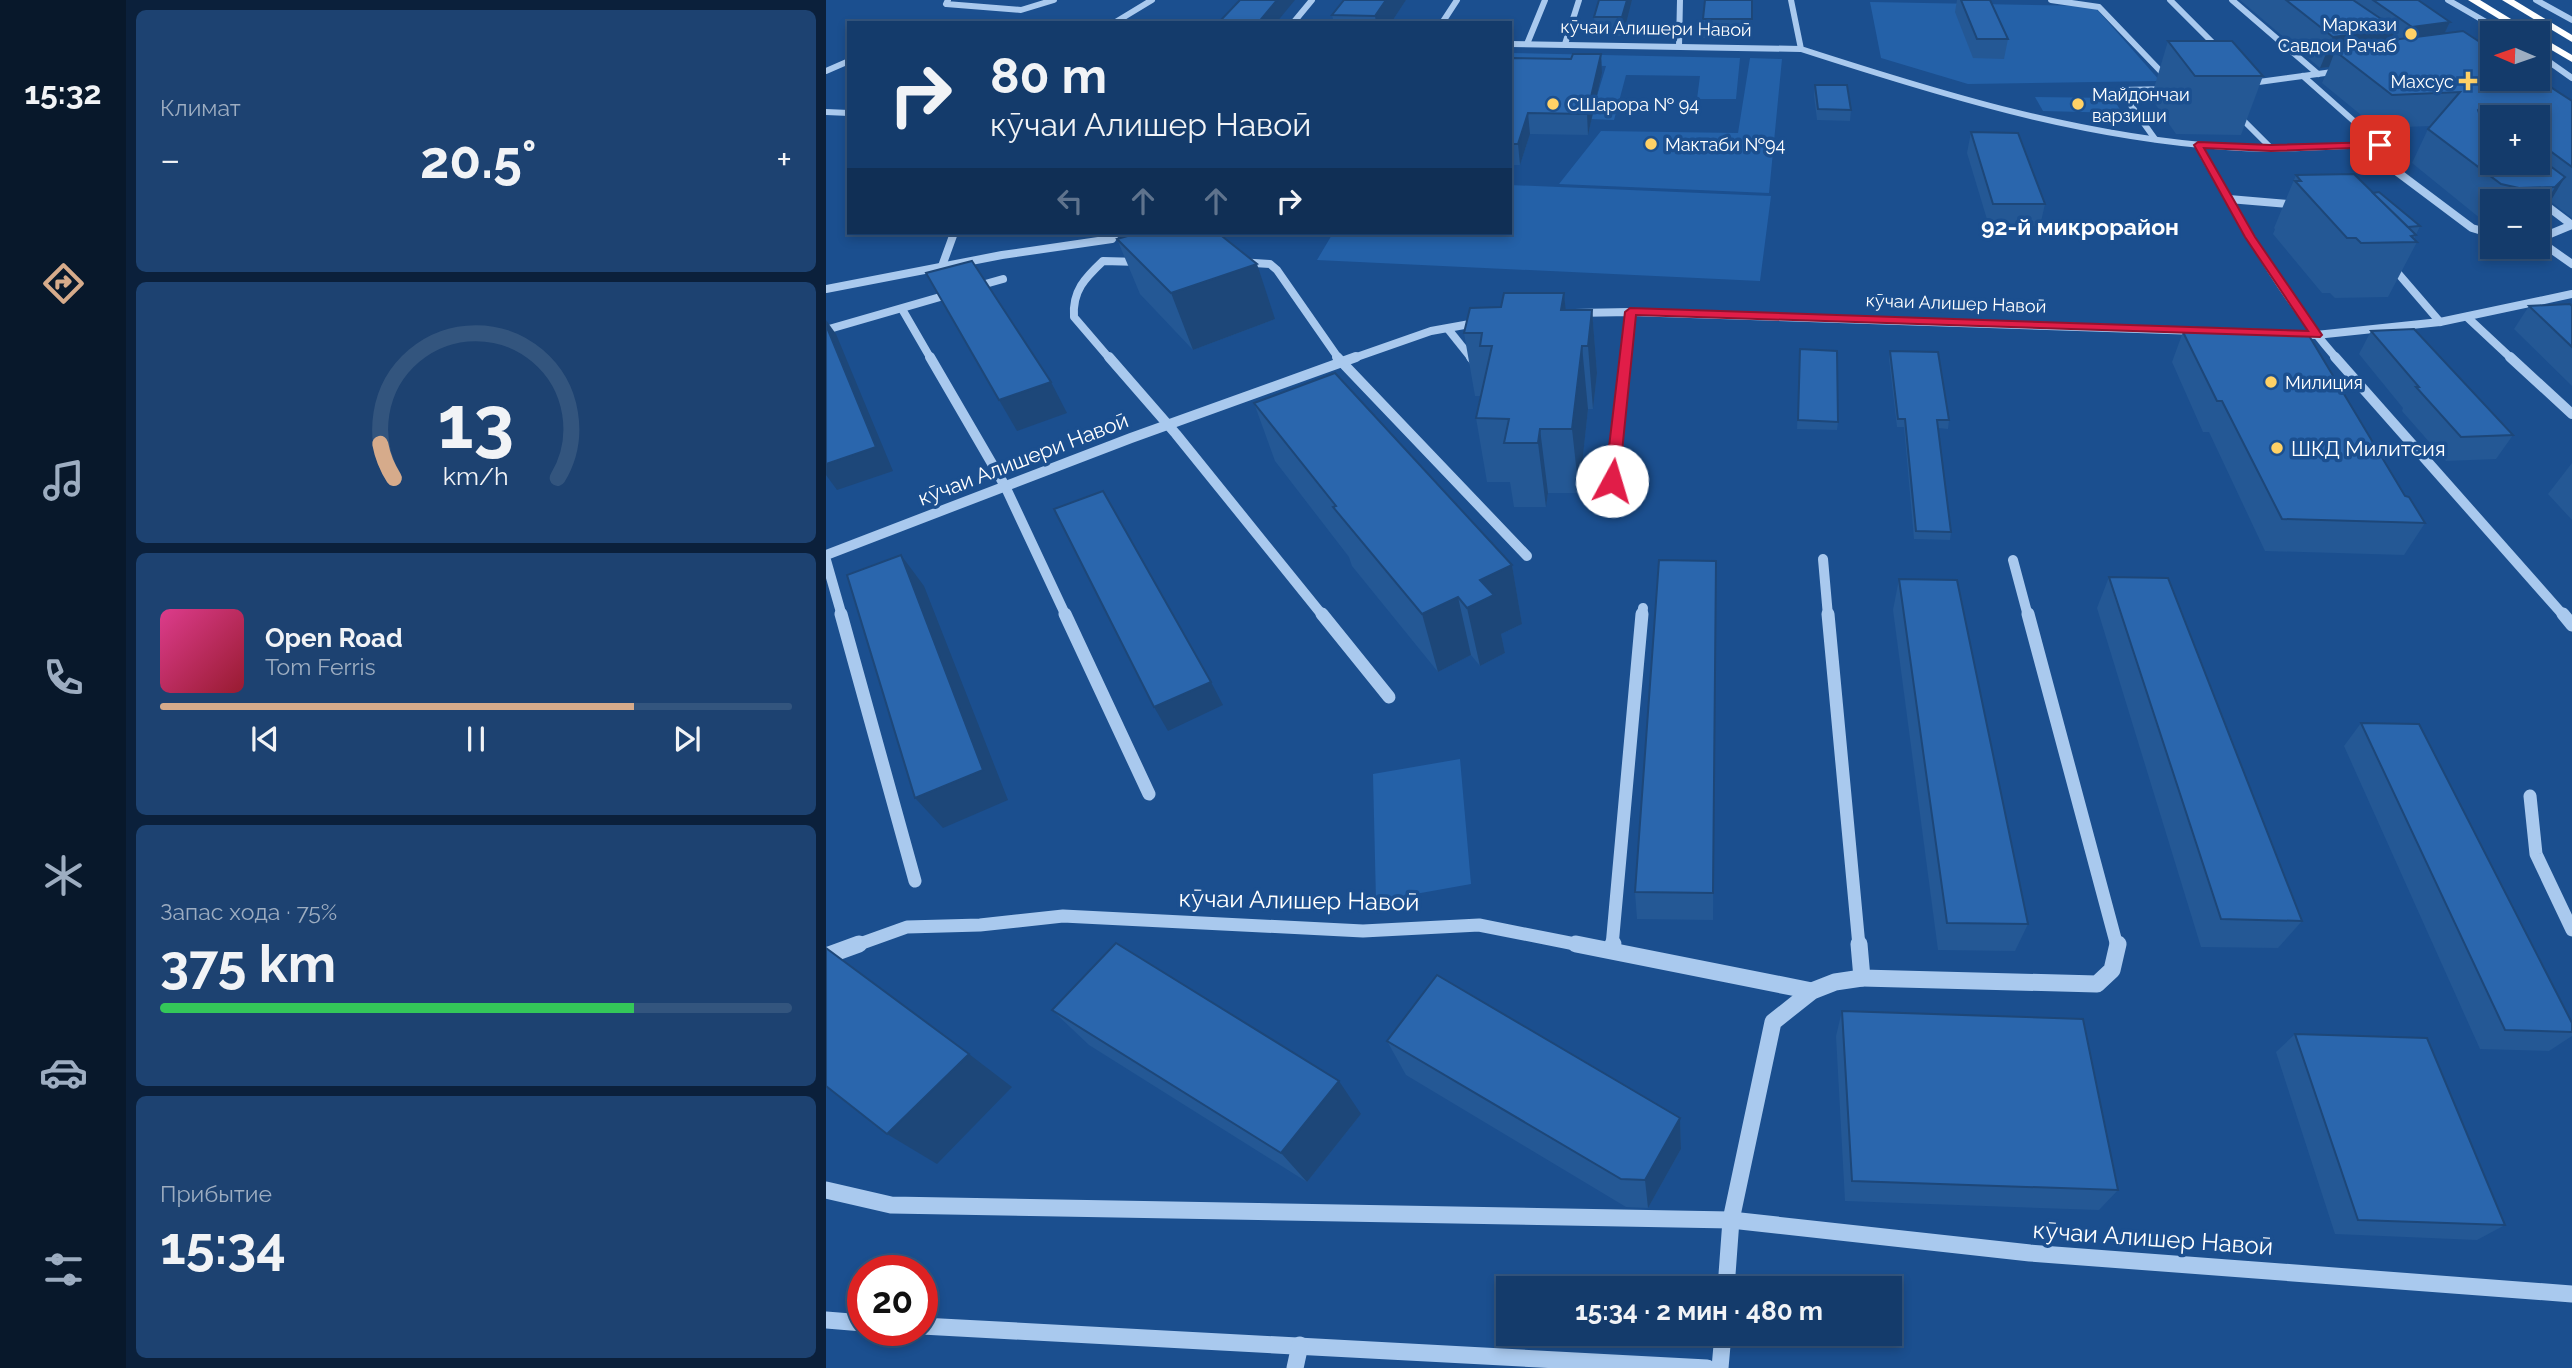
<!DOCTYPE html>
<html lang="ru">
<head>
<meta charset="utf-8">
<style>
  :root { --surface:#143b6b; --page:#1d4271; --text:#f1f3f6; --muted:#9dadc1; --line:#33557e; --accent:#d6ab8b }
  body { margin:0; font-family:Raleway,sans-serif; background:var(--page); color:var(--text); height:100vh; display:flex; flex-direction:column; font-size:26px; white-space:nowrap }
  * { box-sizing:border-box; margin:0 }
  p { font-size:23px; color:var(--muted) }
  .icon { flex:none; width:38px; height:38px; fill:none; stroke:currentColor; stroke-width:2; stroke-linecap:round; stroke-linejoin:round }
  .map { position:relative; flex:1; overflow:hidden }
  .drawer { display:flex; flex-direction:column; gap:10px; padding:10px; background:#0b203b; width:700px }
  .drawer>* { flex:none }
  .hud { position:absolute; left:21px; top:21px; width:665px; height:214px; border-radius:0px; box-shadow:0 4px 10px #0003,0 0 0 2px var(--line); background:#143b6b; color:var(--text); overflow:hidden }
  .needle { width:46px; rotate:272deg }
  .tools { position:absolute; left:1654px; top:21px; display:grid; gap:14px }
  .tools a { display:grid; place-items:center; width:70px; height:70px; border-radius:0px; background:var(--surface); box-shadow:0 4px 10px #0003,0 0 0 2px var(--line); font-size:35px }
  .speed { position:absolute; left:21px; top:1255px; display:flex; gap:14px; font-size:35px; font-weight:700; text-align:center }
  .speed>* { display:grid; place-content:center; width:91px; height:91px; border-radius:50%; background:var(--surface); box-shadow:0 4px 10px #0003,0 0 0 2px var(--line); line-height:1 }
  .speed .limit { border:10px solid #d22; background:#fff; color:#111 }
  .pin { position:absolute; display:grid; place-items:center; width:60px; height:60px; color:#fff; margin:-30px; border-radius:14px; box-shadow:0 4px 10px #0006 }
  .me { position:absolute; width:77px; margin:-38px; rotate:6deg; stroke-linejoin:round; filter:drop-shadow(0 0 5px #0008) }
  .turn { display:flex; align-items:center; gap:24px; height:147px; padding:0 28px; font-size:32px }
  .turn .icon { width:91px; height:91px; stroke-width:2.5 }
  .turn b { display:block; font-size:49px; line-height:60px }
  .lanes { display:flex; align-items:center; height:66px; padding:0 28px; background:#0003; justify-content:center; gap:35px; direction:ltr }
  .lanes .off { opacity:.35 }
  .big { font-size:52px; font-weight:700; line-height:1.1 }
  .drawer .widget { flex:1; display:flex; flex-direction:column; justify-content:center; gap:10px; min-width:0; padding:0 24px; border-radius:10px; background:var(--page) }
  .drawer .dial { align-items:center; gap:0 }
  .dial svg { height:182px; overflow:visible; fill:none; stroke:var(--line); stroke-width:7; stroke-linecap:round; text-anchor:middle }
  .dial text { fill:var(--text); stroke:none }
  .song { display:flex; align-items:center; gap:21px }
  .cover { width:84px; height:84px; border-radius:10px; background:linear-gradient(135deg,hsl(330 70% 55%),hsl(350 70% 35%)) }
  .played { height:7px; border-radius:4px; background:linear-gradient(90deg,var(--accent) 75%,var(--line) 75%) }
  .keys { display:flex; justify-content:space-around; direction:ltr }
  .heat { display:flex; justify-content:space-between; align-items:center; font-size:38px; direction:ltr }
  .charge { height:10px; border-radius:5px; background:linear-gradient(90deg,#34c759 75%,var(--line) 0) }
  .trip { position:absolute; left:670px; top:1276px; width:406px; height:70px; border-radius:0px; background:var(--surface); box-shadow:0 4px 10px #0003,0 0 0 2px var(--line); font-weight:700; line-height:70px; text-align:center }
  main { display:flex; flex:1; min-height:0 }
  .tabs { display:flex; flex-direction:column; width:126px; justify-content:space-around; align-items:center; background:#08182b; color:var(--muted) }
  .tabs .icon { width:49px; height:49px }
  .tabs .on { color:var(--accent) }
  .tabs b { font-size:32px; color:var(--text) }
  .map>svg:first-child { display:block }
  .green { fill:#2461a8 }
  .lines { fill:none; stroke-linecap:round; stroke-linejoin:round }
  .minor-far4 { stroke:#a9c9ee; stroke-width:6 }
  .minor-far3 { stroke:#a9c9ee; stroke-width:8 }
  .minor-far2 { stroke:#a9c9ee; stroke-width:10 }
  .minor-far1 { stroke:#a9c9ee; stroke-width:13 }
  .minor { stroke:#a9c9ee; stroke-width:17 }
  .highway { fill:#fff; fill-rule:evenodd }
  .wall { fill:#245895; fill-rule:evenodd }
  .shaded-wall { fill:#1d4779 }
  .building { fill:#2a66ad; stroke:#1d4779; stroke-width:2 }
  .route { fill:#e11d48; stroke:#92132f; stroke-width:2 }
  .poi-dot { fill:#ffd166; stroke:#1b4f8f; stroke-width:2.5 }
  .labels { text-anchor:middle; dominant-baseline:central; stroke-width:7; stroke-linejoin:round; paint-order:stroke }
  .far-poi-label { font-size:18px; fill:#fff; stroke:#1b4f8f; text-anchor:start }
  .far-street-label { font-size:18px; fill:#fff; stroke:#1b4f8f }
  .poi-label { font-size:21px; fill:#fff; stroke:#1b4f8f; text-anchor:start }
  .street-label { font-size:21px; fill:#fff; stroke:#1b4f8f }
  .far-district-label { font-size:23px; font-weight:bold; fill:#fff; stroke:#1b4f8f }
  .near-street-label { font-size:24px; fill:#fff; stroke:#1b4f8f }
</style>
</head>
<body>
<main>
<nav class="tabs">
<b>15:32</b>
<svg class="icon on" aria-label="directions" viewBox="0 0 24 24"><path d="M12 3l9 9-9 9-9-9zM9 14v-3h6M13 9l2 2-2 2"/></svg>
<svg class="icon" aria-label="music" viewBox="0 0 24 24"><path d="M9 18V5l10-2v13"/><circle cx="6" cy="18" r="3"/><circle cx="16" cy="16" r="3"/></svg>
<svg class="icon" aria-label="phone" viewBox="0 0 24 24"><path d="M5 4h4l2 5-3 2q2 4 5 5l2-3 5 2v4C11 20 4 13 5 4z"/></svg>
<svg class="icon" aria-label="climate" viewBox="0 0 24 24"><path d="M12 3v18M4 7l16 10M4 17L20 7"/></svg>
<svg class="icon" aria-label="car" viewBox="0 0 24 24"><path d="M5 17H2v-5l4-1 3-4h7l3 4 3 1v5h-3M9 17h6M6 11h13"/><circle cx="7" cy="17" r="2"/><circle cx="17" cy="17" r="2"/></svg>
<svg class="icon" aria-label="filters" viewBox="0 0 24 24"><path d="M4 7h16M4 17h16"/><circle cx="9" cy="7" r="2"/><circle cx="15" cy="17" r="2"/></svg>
</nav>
<section class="drawer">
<div class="widget"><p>Климат</p>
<div class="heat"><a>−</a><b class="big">20.5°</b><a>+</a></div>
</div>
<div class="widget dial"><svg viewBox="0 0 100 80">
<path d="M14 69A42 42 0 1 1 86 69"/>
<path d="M14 69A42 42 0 0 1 8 54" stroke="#d6ab8b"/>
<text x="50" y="56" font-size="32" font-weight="700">13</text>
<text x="50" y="72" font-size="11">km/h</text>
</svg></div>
<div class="widget">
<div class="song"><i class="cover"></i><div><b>Open Road</b><p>Tom Ferris</p></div></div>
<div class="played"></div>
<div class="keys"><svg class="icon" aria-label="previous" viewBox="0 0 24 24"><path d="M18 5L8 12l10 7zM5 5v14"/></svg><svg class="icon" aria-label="pause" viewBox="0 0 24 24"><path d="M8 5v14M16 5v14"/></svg><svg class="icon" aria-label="next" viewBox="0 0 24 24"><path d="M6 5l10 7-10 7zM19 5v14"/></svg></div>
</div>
<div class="widget"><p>Запас хода · 75%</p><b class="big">375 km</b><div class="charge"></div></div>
<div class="widget"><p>Прибытие</p><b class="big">15:34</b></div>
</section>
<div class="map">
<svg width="1746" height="1368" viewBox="0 0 1746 1368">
  <rect width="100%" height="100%" fill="#1b4f8f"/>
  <!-- green -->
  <g class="green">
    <path d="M1044,2L1268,6L1334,81L1142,84L1055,58Z"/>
    <path d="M684,53L914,58L910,99H871L874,76L800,75L788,120L764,119L780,66L684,64Z"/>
    <path d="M924,58L956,59L943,193L733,184L775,131L912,133Z"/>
    <path d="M1209,97L1287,98L1296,113L1217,111Z"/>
    <path d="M684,185L945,196L934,281L491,260L507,233H684Z"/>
    <path d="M634,759L645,884L550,901L547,774Z"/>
  </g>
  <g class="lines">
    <!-- minor-far4 -->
    <g class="minor-far4">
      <path d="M122,0L120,4L195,10L228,0"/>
      <path d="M965,0L975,49C1114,94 1253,137 1400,147C1451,151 1503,146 1554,145"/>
      <path d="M1225,0L1273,7L1343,80"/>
      <path d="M1344,0L1395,51"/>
      <path d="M1406,0L1492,74"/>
      <path d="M1622,0L1679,33"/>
      <path d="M1710,0L1746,20"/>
      <path d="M288,23L326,0"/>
      <path d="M467,23L486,0"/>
      <path d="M616,23L631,0"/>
      <path d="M684,44L975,49"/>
      <path d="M701,44L719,0"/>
      <path d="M739,44L753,0"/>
      <path d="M853,46L854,0"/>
      <path d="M1712,54L1746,78"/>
      <path d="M0,71L23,61"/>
      <path d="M1477,76L1539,131"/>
      <path d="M1418,84L1514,71"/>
      <path d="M1408,111L1445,148"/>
      <path d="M0,112L23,113"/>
      <path d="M1329,139L1294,90L1344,89"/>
      <path d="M1372,145L1379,158"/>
    </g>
    <!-- minor-far3 -->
    <g class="minor-far3">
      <path d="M1378,156C1418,226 1457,298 1511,359"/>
      <path d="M1566,168L1646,228L1666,234"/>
      <path d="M1709,197L1746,225L1712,239"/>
      <path d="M1403,199L1473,205"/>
      <path d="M1712,240L1746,264"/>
      <path d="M412,262L444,264L451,270L513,359"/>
      <path d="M1564,264L1614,322"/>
      <path d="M116,266L128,233"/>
      <path d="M145,288L177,279"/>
      <path d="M0,289L176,255L286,239L290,233"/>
      <path d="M76,309L105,359"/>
      <path d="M749,313L804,312L1490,335L1614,322L1746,294"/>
      <path d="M1641,317L1686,359"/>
      <path d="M622,329L646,359"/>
      <path d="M0,330L128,293"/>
      <path d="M284,359L248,317C246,291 259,278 277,261L314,262"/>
      <path d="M525,359L605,331L655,322"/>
      <path d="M799,359L804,312"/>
    </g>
    <!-- minor-far2 -->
    <g class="minor-far2">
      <path d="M104,357L179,486L240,616"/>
      <path d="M283,357L350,434L497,616"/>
      <path d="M511,357L701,556"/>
      <path d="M645,357L651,364"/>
      <path d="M1509,357L1738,616"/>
      <path d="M1684,357L1746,414"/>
      <path d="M786,481L799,357"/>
      <path d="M0,555L305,438L530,357"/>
      <path d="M997,559L1002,616"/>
      <path d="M0,560L16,616"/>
      <path d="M1187,560L1202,616"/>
      <path d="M816,616L817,608"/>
    </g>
    <!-- minor-far1 -->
    <g class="minor-far1">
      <path d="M15,614L89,881"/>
      <path d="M239,614L323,794"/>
      <path d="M496,614L563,697"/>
      <path d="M1002,614L1033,946"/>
      <path d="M1202,614L1291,946"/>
      <path d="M1737,614L1746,625"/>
      <path d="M1704,796L1710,854L1746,930"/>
      <path d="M28,946L81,927L154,925L237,916L537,931L653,925L759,946"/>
      <path d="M786,946L816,614"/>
    </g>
    <!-- minor -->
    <g class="minor">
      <path d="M750,944L986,991"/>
      <path d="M1033,944L1036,978L1271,984L1286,970L1292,944"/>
      <path d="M786,950L787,944"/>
      <path d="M0,956L33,944"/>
      <path d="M0,1190L65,1205L905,1220L1204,1253L1746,1294"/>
      <path d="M900,1288L905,1220L947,1022L986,991L1009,982L1036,978"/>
      <path d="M0,1320L37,1323"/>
      <path d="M96,1326L881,1368"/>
      <path d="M469,1368L474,1345"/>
      <path d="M894,1368L897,1334"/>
    </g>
    <!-- highway -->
    <g class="highway">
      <path d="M1642,0H1654L1708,33H1696Z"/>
      <path d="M1676,0H1688L1746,35V42Z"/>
      <path d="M1712,35L1746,55V62L1712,42Z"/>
    </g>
  </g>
  <!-- wall -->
  <g class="wall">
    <path d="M580,0L565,23H508L506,15Z"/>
    <path d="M806,0L797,36H770L768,17Z"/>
    <path d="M926,0L925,38H877V19Z"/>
    <path d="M1131,0H1164L1182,39L1178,59L1147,58L1129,12Z"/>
    <path d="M1414,0H1592L1624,22L1618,34L1746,101V218L1724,201L1718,212L1712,218V201H1666V222L1655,219L1586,163L1602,129L1605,126L1551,128L1496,83L1503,67L1494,68ZM1666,117H1712V163H1666Z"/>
    <path d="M1342,41L1437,76L1415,135L1350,134L1325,98Z"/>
    <path d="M775,54L776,73L762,135L704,134L694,165H684V58L745,59Z"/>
    <path d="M989,85L1025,110L1024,121L991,120L988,96Z"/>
    <path d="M1145,132L1219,204L1214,226H1163L1141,153Z"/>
    <path d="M1470,175L1547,193L1594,226L1588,239L1591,242L1562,297L1509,298L1504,293H1496L1447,234L1449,229L1448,228Z"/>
    <path d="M291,239L449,319L367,350L314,294Z"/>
    <path d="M738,293L739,310H766L771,373L767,409H762L753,493H722L720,507H688L684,482H661L650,418L654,396H649L638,333L675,307Z"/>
    <path d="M1703,306H1746V386L1688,329Z"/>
    <path d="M1545,331L1687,435L1670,459L1620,461L1576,411L1577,408L1533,354Z"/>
    <path d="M1357,332L1579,496L1599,523L1578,555L1439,551L1383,432H1377L1346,362Z"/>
    <path d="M1064,351L1123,420L1122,429L1112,428L1125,532L1124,540L1088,539L1078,427H1071L1063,359Z"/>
    <path d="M974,357L1012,422L1011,430L971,429Z"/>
    <path d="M428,403L686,565L696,624L675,634L679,653L654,666L645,655L612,672L526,566L523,557L449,461Z"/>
    <path d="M1746,463V520L1722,494Z"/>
    <path d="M890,561L887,920L811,919L809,892Z"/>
    <path d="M1283,577L1476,921L1452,948L1375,947L1271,608Z"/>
    <path d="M1073,579L1202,924L1189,951L1112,950L1067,610Z"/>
    <path d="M1535,723L1746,1023V1036L1723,1051L1654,1049L1518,746Z"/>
    <path d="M226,1010L535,1114L481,1182L263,1045Z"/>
    <path d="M1016,1011L1292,1190L1273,1210L1019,1201L1010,1036Z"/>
    <path d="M1469,1034L1679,1225L1651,1240L1509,1234L1450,1052Z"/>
    <path d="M561,1041L854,1118L855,1149L822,1208L800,1207L580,1075Z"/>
  </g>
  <!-- shaded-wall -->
  <g class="shaded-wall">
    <path d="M451,0H469L450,23H432Z"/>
    <path d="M560,0H580L565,23H550L549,16Z"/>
    <path d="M801,0H806L797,36L796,17Z"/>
    <path d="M1624,22L1609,53L1572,58L1586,27Z"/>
    <path d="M1570,29L1556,60L1524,51L1519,46L1515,55L1509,51L1503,67L1494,68L1507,37Z"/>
    <path d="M775,54L776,73L762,135L761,114Z"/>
    <path d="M702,113L704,134L694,165L692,144Z"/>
    <path d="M1739,177L1718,212L1712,218V216L1729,187Z"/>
    <path d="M431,264L449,319L367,350L345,293Z"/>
    <path d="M738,293L744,355L735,310Z"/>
    <path d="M766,310L771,373L767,409L762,346Z"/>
    <path d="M0,320L10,334L67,471L11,490L0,475Z"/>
    <path d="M756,346L762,409L753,493L746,429Z"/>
    <path d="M225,382L241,413L191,431L173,400Z"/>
    <path d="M714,429L722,493L720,507L712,443Z"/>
    <path d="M75,555L98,586L182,800L117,828L89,798Z"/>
    <path d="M686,565L696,624L675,634L679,653L654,666L641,608L654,580Z"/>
    <path d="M632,597L645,655L612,672L596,614Z"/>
    <path d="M385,682L397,705L342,731L328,707Z"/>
    <path d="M143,1054L186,1087L111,1164L61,1134Z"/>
    <path d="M513,1081L535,1114L481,1182L455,1153Z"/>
    <path d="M854,1118L855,1149L822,1208L819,1180Z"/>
  </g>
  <!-- building -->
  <g class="building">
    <path d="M414,0H451L432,23L393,22Z"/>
    <path d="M518,0H560L549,16L506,15Z"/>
    <path d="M773,0H801L796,17H768Z"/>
    <path d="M879,0H926V19H877Z"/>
    <path d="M1135,0H1164L1182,39H1151Z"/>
    <path d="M1460,0H1527L1570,29L1507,37Z"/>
    <path d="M1547,0H1592L1624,22L1586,27Z"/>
    <path d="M1637,31L1666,50V79H1712L1746,101V167L1712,142V117H1676L1656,106L1652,110L1654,116L1666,124V163H1712V157L1739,177L1729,187L1693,188L1675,184L1602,129L1634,92L1566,95L1509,51H1524L1519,46Z"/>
    <path d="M1342,41H1406L1437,76H1369Z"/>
    <path d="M747,54H775L761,114L702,113L692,144H684V58L745,59Z"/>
    <path d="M989,85H1021L1025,110L992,109Z"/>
    <path d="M1145,132L1192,133L1219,204H1167Z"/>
    <path d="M1528,174L1590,235L1585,236L1591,242L1535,243L1530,238H1521L1469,181H1475L1470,175Z"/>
    <path d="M1553,192L1594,226L1582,227L1547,193Z"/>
    <path d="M312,233H392L431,264L345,293L291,239Z"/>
    <path d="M146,261L225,382L173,400L100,273Z"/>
    <path d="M678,293H738L735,310H766L762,346H756L746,429H714L712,443H678L683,419L650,418L666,346H654L656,333H638L644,308L675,307Z"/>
    <path d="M1744,304L1746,306V347L1703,306Z"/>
    <path d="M0,325L50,447L0,464Z"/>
    <path d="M1588,329L1687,435L1635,437L1590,387H1593L1545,331Z"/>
    <path d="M1357,332L1482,334L1579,496L1583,497L1599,523L1456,519L1396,401H1391Z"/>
    <path d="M974,349L1011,351L1012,422L972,420Z"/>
    <path d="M1064,351L1112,352L1123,420H1111L1125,532L1090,531L1079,419H1072Z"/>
    <path d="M509,373L686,565L654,580L668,595L641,608L632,597L596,614L507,507L510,506L428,403Z"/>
    <path d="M277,491L385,682L328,707L228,509Z"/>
    <path d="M75,555L157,770L89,798L21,575Z"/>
    <path d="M833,560L890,561L887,893L809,892Z"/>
    <path d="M1283,577L1342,578L1476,921L1395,919Z"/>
    <path d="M1073,579L1131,580L1202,924L1121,923Z"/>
    <path d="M1535,723L1593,724L1746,1023V1032L1679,1030Z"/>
    <path d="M290,943L513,1081L455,1153L226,1010Z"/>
    <path d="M0,948L143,1054L61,1134L0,1086Z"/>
    <path d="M611,975L854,1118L819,1180L795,1179L561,1041Z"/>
    <path d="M1016,1011L1257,1019L1292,1190L1026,1181Z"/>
    <path d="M1469,1034L1601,1038L1679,1225L1532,1220Z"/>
  </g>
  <!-- route -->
  <path class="route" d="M1372,142L1445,145L1554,142L1559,145L1554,147L1445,151L1378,148L1429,237L1496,335L1494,337L810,315L793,481L786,485L779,481L799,312L804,308L1482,331L1419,237L1368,145Z"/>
  <!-- markers -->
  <g class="poi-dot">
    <circle cx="1585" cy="34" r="7"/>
    <path d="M1638.5 70.5h7v7h7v7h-7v7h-7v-7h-7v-7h7z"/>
    <circle cx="727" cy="104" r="7"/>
    <circle cx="1252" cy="104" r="7"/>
    <circle cx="825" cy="144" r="7"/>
    <circle cx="1445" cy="382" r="7"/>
    <circle cx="1451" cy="448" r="7"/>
  </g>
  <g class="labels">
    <!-- far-poi labels -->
    <g class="far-poi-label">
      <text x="1571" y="24" text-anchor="end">Маркази<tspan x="1571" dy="21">Савдои Рачаб</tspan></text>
      <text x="1628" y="81" text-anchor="end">Махсус</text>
      <text x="1266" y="94">Майдончаи<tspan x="1266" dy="21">варзиши</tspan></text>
      <text x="741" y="104">СШарора № 94</text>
      <text x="839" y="144">Мактаби №94</text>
      <text x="1459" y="382">Милиция</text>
    </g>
    <!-- far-street labels -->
    <g class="far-street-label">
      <text transform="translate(830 28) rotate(1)">кӯчаи Алишери Навоӣ</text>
      <text transform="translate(1130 303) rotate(2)">кӯчаи Алишер Навоӣ</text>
    </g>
    <!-- poi labels -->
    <g class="poi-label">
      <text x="1465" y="448">ШКД Милитсия</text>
    </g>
    <!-- street labels -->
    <g class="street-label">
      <text transform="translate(197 459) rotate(-21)">кӯчаи Алишери Навоӣ</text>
    </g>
    <!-- far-district labels -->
    <g class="far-district-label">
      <text x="1254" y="226">92-й микрорайон</text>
    </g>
    <!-- near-street labels -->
    <g class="near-street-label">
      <text transform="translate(473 900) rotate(1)">кӯчаи Алишер Навоӣ</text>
      <text transform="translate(1327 1238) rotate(4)">кӯчаи Алишер Навоӣ</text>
    </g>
  </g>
</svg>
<div class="tools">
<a><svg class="needle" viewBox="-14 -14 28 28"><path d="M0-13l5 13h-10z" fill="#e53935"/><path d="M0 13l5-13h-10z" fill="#9dadc1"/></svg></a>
<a>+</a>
<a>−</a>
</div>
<div class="speed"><div class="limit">20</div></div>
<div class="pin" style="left:1554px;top:145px;background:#d93025"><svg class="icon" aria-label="arrive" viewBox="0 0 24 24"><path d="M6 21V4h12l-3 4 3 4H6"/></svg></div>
<svg class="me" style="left:786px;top:481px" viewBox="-20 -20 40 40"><circle r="19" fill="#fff"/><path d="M0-13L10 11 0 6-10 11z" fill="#e11d48"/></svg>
<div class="trip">15:34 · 2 мин · 480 m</div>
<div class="hud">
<div class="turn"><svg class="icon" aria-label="right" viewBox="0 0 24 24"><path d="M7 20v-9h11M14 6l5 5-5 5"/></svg><div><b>80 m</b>кӯчаи Алишер Навоӣ</div></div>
<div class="lanes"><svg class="icon off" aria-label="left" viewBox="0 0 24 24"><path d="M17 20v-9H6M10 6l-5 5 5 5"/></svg><svg class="icon off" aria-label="ahead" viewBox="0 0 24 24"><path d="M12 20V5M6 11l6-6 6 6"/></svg><svg class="icon off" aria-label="ahead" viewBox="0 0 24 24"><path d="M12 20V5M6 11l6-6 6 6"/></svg><svg class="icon" aria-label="right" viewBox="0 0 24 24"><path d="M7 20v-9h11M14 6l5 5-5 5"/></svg></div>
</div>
</div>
</main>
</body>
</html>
